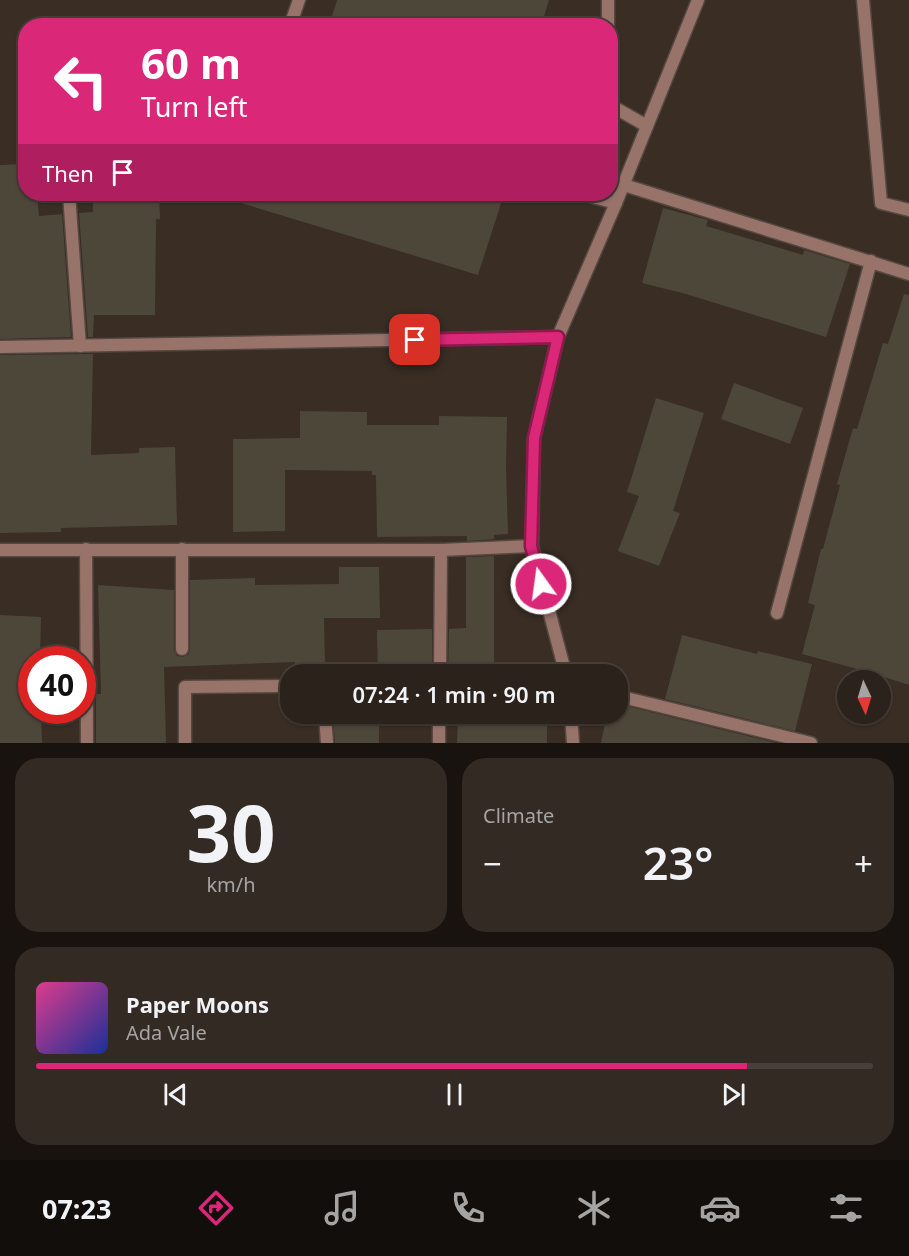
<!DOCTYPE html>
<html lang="en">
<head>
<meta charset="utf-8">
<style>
  :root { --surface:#2b221b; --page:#332a24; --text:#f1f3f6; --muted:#a6a4a3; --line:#473f3a; --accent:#db2777 }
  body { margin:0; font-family:"Noto Sans",sans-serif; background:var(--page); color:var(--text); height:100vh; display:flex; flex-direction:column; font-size:22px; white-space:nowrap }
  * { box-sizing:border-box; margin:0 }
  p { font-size:20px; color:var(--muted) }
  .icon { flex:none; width:33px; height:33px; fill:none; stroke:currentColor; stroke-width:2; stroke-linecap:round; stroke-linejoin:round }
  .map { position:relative; height:743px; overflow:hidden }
  .panel { display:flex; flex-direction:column; gap:15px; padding:15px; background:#18130f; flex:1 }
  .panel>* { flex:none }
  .top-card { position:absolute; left:18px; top:18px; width:600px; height:183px; border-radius:24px; box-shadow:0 2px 4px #0004,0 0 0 2px var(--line); background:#db2777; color:#fff; overflow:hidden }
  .needle { width:39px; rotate:176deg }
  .buttons { position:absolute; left:837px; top:670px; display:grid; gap:12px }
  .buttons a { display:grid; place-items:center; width:54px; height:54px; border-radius:50%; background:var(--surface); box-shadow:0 2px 4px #0004,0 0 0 2px var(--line); font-size:30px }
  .speed { position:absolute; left:18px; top:646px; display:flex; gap:12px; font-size:30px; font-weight:700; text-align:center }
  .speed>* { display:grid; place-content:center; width:78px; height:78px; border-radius:50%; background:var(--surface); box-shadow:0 2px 4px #0004,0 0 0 2px var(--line); line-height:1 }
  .speed .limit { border:9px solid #d22; background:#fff; color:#111 }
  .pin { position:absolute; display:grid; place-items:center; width:51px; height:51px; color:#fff; margin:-26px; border-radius:12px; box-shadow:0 3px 9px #0006 }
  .me { position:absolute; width:66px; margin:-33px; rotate:346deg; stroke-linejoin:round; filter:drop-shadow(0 0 4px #0008) }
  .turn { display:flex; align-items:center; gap:21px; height:126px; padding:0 24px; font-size:27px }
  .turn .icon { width:78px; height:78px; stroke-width:2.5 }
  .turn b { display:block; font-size:42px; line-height:51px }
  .then { display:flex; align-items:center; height:57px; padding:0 24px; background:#0003; gap:12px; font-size:22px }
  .big { font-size:45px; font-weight:600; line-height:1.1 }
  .panel .widget { flex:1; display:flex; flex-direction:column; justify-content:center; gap:9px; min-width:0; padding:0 21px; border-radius:24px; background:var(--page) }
  .panel .dial { align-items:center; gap:0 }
  .dial b { font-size:78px; line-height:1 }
  .song { display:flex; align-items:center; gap:18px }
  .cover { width:72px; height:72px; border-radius:9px; background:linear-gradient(135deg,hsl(330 70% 55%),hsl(230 70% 35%)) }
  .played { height:6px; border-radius:3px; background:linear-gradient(90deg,var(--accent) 85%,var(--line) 85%) }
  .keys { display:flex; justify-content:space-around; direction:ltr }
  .heat { display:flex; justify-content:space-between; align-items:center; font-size:33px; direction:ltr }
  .panel .tiles { flex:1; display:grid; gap:15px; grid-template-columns:1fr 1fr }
  .widget:last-child { grid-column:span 2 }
  .trip { position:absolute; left:280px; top:664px; width:348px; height:60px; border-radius:24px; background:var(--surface); box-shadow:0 2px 4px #0004,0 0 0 2px var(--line); font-weight:600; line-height:60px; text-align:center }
  .dock { display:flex; height:96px; justify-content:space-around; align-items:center; background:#110e0b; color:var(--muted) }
  .dock .icon { width:42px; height:42px }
  .dock .current { color:var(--accent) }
  .dock b { font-size:27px; color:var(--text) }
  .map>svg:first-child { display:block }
  .building { fill:#4d473a }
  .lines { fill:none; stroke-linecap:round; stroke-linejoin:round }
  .service-casing { stroke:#544840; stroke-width:15 }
  .minor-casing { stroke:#544840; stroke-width:15 }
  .tertiary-casing { stroke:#544840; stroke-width:15 }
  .service { stroke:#98736a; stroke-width:12 }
  .minor { stroke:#98736a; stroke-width:12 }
  .tertiary { stroke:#98736a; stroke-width:12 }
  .route-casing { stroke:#8e194d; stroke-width:15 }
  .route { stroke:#db2777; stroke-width:10 }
</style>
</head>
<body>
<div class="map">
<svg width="909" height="743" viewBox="0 0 909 743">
  <rect width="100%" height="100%" fill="#392d24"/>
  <!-- building -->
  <g class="building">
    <path d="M337,0H549L541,26H329Z"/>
    <path d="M26,164V194H37L39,216L62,214L71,337L0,339V165Z"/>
    <path d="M93,194H159L160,219H156L155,315H94L93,337H88L79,213L93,212Z"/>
    <path d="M229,194H504L478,275L228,199Z"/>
    <path d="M663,208L708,220L706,226L803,255L804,250L850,264L826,337L686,294L642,283Z"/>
    <path d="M904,294L909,295V685L872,673L802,654L815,605L808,603L821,549H823L840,485L837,484L853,428L857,429L883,343L888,344Z"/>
    <path d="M93,354L91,455L139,453V448L175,447L177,525L61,528V532L0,533V355Z"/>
    <path d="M734,383L803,408L790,444L721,419Z"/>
    <path d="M656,398L704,413L673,511L680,513L659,566L618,551L639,496L627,492Z"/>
    <path d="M300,411L367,412V425H439V416L507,417L506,468L508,534L494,535V539L467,541V536L377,537L376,475H372V471L285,470V531L233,532V439L300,438Z"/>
    <path d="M494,556V673L548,675H448L449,629L466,628V557Z"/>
    <path d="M339,567H379L380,618H324L325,667L295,668V662L164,667L166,743H96V694H101L98,585L174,590V650L177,656L183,657L189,654L190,649V580L255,578V585L339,584Z"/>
    <path d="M0,615L41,617L40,660H32V711H41L42,743H0Z"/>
    <path d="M432,629V675H378L377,630Z"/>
    <path d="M682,635L757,654L758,651L812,664L795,731L665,699Z"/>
    <path d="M618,704L776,743H601L607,714H618Z"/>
    <path d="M458,714H547V743H457Z"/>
    <path d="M379,715V743H335L333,716Z"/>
  </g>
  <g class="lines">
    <defs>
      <g id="service">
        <path d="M290,26L299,0"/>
        <path d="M582,194L616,203"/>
      </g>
      <g id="minor">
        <path d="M608,0V26"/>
        <path d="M863,0L881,203L909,210"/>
        <path d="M610,105L647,126"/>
        <path d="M624,185L909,274"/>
        <path d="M69,194L80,346"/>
        <path d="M0,347L558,337"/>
        <path d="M86,549L87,743"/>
        <path d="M182,549V649"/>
        <path d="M0,550H441L532,546"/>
        <path d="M777,613L871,261"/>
        <path d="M440,675L441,550"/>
        <path d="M618,696L811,743"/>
        <path d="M325,714L327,743"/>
        <path d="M185,743V687L291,686"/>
        <path d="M439,743V714"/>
      </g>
      <g id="tertiary">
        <path d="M566,675L532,546L534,438L558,337L616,203L698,0"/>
        <path d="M571,714L573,743"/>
      </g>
    </defs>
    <!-- service casing -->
    <use href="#service" class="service-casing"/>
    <!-- minor casing -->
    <use href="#minor" class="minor-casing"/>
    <!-- tertiary casing -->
    <use href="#tertiary" class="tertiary-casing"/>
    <!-- service -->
    <use href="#service" class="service"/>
    <!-- minor -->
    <use href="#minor" class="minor"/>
    <!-- tertiary -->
    <use href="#tertiary" class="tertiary"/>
  </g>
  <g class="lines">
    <defs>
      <path id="route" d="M415,340L558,337L534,438L531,546L541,584"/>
    </defs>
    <!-- route casing -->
    <use href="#route" class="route-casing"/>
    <!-- route -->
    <use href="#route" class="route"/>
  </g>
</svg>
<div class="buttons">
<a><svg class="needle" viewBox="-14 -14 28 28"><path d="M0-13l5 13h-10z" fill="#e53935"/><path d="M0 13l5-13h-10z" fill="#a6a4a3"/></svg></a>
</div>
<div class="speed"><div class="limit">40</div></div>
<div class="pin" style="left:415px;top:340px;background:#d93025"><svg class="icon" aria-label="arrive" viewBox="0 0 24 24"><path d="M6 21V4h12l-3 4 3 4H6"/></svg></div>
<svg class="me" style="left:541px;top:584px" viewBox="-20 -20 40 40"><circle r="17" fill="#db2777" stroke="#fff" stroke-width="3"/><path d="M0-11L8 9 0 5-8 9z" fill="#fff"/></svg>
<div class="trip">07:24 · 1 min · 90 m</div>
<div class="top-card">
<div class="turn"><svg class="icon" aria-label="left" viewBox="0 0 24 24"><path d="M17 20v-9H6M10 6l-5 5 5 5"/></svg><div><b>60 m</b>Turn left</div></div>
<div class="then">Then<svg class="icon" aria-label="arrive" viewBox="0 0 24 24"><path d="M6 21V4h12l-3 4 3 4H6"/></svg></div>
</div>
</div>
<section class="panel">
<div class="tiles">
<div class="widget dial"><b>30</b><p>km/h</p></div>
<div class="widget"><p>Climate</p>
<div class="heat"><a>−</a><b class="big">23°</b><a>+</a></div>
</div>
<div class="widget">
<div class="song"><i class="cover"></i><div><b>Paper Moons</b><p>Ada Vale</p></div></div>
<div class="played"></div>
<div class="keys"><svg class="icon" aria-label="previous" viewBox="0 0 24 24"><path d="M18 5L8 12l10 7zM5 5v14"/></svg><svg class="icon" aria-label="pause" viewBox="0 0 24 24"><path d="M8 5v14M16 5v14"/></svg><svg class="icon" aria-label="next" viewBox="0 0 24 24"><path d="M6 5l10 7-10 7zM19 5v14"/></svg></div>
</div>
</div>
</section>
<nav class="dock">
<b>07:23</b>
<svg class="icon current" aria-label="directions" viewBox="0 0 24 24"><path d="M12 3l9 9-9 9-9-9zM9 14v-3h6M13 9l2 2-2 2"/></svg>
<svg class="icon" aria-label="music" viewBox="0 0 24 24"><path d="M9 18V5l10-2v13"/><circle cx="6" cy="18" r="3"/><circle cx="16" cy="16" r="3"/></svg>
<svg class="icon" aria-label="phone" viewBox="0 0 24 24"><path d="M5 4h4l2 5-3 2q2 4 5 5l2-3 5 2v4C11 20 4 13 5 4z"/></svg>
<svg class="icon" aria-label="climate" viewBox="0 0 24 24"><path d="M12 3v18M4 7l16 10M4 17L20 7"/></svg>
<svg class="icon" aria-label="car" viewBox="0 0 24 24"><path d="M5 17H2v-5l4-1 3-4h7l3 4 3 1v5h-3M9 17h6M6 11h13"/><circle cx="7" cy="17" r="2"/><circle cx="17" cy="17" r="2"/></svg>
<svg class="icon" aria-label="filters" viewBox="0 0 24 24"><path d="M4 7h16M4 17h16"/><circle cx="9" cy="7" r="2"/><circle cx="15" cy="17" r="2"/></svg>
</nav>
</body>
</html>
